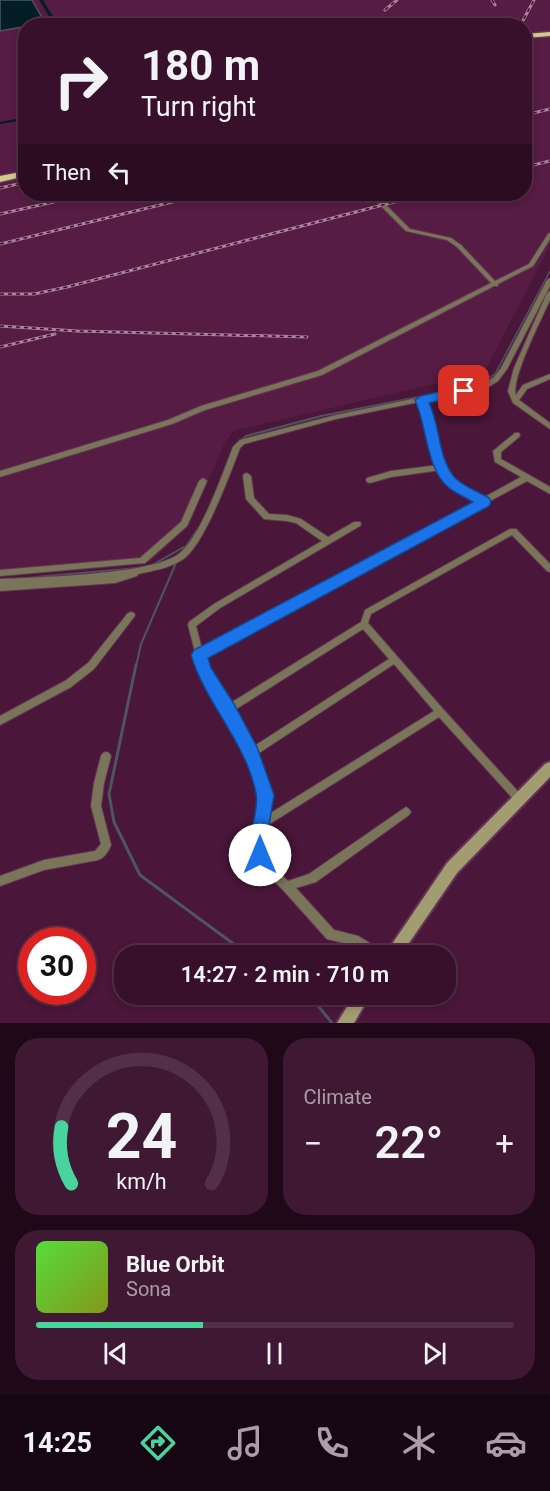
<!DOCTYPE html>
<html lang="en">
<head>
<meta charset="utf-8">
<style>
  :root { --surface:#38102b; --page:#3f1933; --text:#f1f3f6; --muted:#ab9da9; --line:#523047; --accent:#49d49d }
  body { margin:0; font-family:Roboto,sans-serif; background:var(--page); color:var(--text); height:100vh; display:flex; flex-direction:column; font-size:22px; white-space:nowrap }
  * { box-sizing:border-box; margin:0 }
  p { font-size:20px; color:var(--muted) }
  .icon { flex:none; width:33px; height:33px; fill:none; stroke:currentColor; stroke-width:2; stroke-linecap:round; stroke-linejoin:round }
  .map { position:relative; height:1023px; overflow:hidden }
  .sheet { display:flex; flex-direction:column; gap:15px; padding:15px; background:#1f0918; flex:1 }
  .sheet>* { flex:none }
  .guide { position:absolute; left:18px; top:18px; width:514px; height:183px; border-radius:24px; box-shadow:0 3px 9px #0003,0 0 0 2px var(--line); background:#38102b; color:var(--text); overflow:hidden }
  .speed { position:absolute; left:18px; top:927px; display:flex; gap:12px; font-size:30px; font-weight:700; text-align:center }
  .speed>* { display:grid; place-content:center; width:78px; height:78px; border-radius:50%; background:var(--surface); box-shadow:0 3px 9px #0003,0 0 0 2px var(--line); line-height:1 }
  .speed .limit { border:9px solid #d22; background:#fff; color:#111 }
  .pin { position:absolute; display:grid; place-items:center; width:51px; height:51px; color:#fff; margin:-26px; border-radius:12px; box-shadow:0 3px 9px #0006 }
  .me { position:absolute; width:66px; margin:-33px; rotate:0deg; stroke-linejoin:round; filter:drop-shadow(0 0 4px #0008) }
  .turn { display:flex; align-items:center; gap:21px; height:126px; padding:0 24px; font-size:27px }
  .turn .icon { width:78px; height:78px; stroke-width:2.5 }
  .turn b { display:block; font-size:42px; line-height:51px }
  .then { display:flex; align-items:center; height:57px; padding:0 24px; background:#0003; gap:12px; font-size:22px }
  .big { font-size:45px; font-weight:600; line-height:1.1 }
  .sheet .tile { flex:1; display:flex; flex-direction:column; justify-content:center; gap:9px; min-width:0; padding:0 21px; border-radius:24px; background:var(--page) }
  .sheet .dial { align-items:center; gap:0 }
  .dial svg { height:156px; overflow:visible; fill:none; stroke:var(--line); stroke-width:7; stroke-linecap:round; text-anchor:middle }
  .dial text { fill:var(--text); stroke:none }
  .song { display:flex; align-items:center; gap:18px }
  .cover { width:72px; height:72px; border-radius:9px; background:linear-gradient(135deg,hsl(110 70% 55%),hsl(70 70% 35%)) }
  .played { height:6px; border-radius:3px; background:linear-gradient(90deg,var(--accent) 35%,var(--line) 35%) }
  .keys { display:flex; justify-content:space-around; direction:ltr }
  .heat { display:flex; justify-content:space-between; align-items:center; font-size:33px; direction:ltr }
  .sheet .tiles { flex:1; display:grid; gap:15px; grid-template-columns:1fr 1fr }
  .tile:last-child { grid-column:span 2 }
  .trip { position:absolute; left:114px; top:945px; width:342px; height:60px; border-radius:24px; background:var(--surface); box-shadow:0 3px 9px #0003,0 0 0 2px var(--line); font-weight:600; line-height:60px; text-align:center }
  .tabs { display:flex; height:96px; justify-content:space-around; align-items:center; background:#160611; color:var(--muted) }
  .tabs .icon { width:42px; height:42px }
  .tabs .current { color:var(--accent) }
  .tabs b { font-size:27px; color:var(--text) }
  .map>svg:first-child { display:block }
  .built { fill:#571c44; fill-rule:evenodd }
  .water { fill:#041e26; stroke:#4d5560; stroke-width:1.5 }
  .lines { fill:none; stroke-linecap:round; stroke-linejoin:round }
  .stream-far2 { stroke:#4d5560; stroke-width:1.5 }
  .stream-far1 { stroke:#4d5560; stroke-width:2 }
  .stream { stroke:#4d5560; stroke-width:3 }
  .canal { fill:#041e26; fill-rule:evenodd }
  .minor-casing { stroke:#663555; stroke-width:2 }
  .secondary-casing { stroke:#663555; stroke-width:4 }
  .trunk-casing { stroke:#663555; stroke-width:3 }
  .minor { fill:#787559; fill-rule:evenodd }
  .secondary { fill:#a29d71; fill-rule:evenodd }
  .trunk { fill:#d1ca8a; fill-rule:evenodd }
  .rail-casing { stroke:#ac829c; stroke-width:3 }
  .rail { stroke:#3f0b2f; stroke-width:1.5; stroke-dasharray:4; stroke-linecap:butt }
  .route { fill:#1a73e8; stroke:#114b97; stroke-width:1.5 }
</style>
</head>
<body>
<div class="map">
<svg width="550" height="1023" viewBox="0 0 550 1023">
  <rect width="100%" height="100%" fill="#4a1639"/>
  <!-- built -->
  <path class="built" d="M0,0H550V245L486,369L473,375L233,431L224,444L189,526L151,561L0,573ZM26,26H525V194H26Z"/>
  <!-- water -->
  <path class="water" d="M0,0H32L45,23L0,31Z"/>
  <g class="lines">
    <!-- stream-far2 -->
    <path class="stream-far2" d="M467,387L475,386L495,374L550,271"/>
    <!-- stream-far1 -->
    <g class="stream-far1">
      <path d="M235,446L246,436L321,416L475,386"/>
      <path d="M182,552L197,530"/>
      <path d="M152,565L184,547"/>
      <path d="M36,577L138,568"/>
      <path d="M136,666L141,644L176,563"/>
    </g>
    <!-- stream -->
    <g class="stream">
      <path d="M136,665L109,794L114,822L140,875L250,956"/>
      <path d="M304,994L315,1002L332,1023"/>
    </g>
    <!-- canal -->
    <g class="canal">
      <path d="M39,0H43L59,26H55Z"/>
      <path d="M26,117V120L0,124V122Z"/>
    </g>
    <defs>
      <g id="minor">
        <path d="M374,194H378L380,199L410,229L451,238L461,245L495,281L529,264L548,234L550,233V239L533,266L498,284V286H494L322,375L205,410L172,424L0,477V471L168,420L201,406L318,371L491,283L457,247L447,240L406,231L375,200Z"/>
        <path d="M550,278V286L507,369L498,381L487,388L425,401L430,412L436,440L449,472L457,482L483,498L521,477L495,462L493,451L515,433H519L520,435L519,437L501,452V459L550,487V494L527,481L488,502L487,504L483,505L204,656L208,670L229,704L361,622L365,610L510,529H516L550,564V572L547,571L512,535L371,614L368,623L443,709L522,796L524,799L522,802L519,804L516,802L439,717L265,827V859L288,881L309,874L403,809L406,807L409,809L411,812L409,815L316,882L296,888L334,930L358,936L385,952L386,956H370L352,945L327,939L283,890L257,864L255,861V825L260,795L247,754L225,713L200,671L188,625L189,622L214,604L322,541L296,523L287,521L264,519L246,499L243,476L244,474L247,473L251,476L254,498L269,514L287,515L301,519L328,537L354,522H360L361,524L360,526L220,608L196,626L202,649L477,501C462,493 448,486 441,470L391,477L370,483L367,482L366,480L367,478L391,471L439,465L428,440L424,412L419,402L336,419L244,444L240,448C230,474 204,546 182,560C169,568 153,571 138,574L137,576L115,583L0,591V579C37,577 154,575 180,553C202,534 222,475 233,447L240,440L336,415L483,384L494,377L501,368L547,280ZM363,629L389,659L253,747L233,711ZM394,664L434,711L266,816L270,795L256,755Z"/>
        <path d="M550,291V300C542,318 511,378 516,395L523,385L550,374V379L527,389L519,400L550,423V429L513,403L508,391L514,368L547,293Z"/>
        <path d="M203,478L207,481L187,526L145,563L0,576V570L140,558L181,522L199,481Z"/>
        <path d="M131,612L134,613L135,615L134,617L94,669L71,687L0,725V716L65,681L88,663L128,613Z"/>
        <path d="M106,752L109,753L111,756L104,783L101,806L111,845C109,851 104,858 98,860L44,870L0,886V876L44,860L95,851L101,844L91,806L94,783L101,756L103,753Z"/>
      </g>
      <g id="secondary">
        <path d="M550,762V777L457,873L400,956H384L447,863L545,764Z"/>
        <path d="M355,994H371L354,1023H337Z"/>
      </g>
      <g id="trunk">
        <path d="M550,32V36L525,38V34Z"/>
        <path d="M26,171V176L0,182V176Z"/>
      </g>
    </defs>
    <!-- minor casing -->
    <use href="#minor" class="minor-casing"/>
    <!-- secondary casing -->
    <use href="#secondary" class="secondary-casing"/>
    <!-- trunk casing -->
    <use href="#trunk" class="trunk-casing"/>
    <!-- minor -->
    <use href="#minor" class="minor"/>
    <!-- secondary -->
    <use href="#secondary" class="secondary"/>
    <!-- trunk -->
    <use href="#trunk" class="trunk"/>
    <defs>
      <g id="rail">
        <path d="M492,0L495,5"/>
        <path d="M385,10L397,0"/>
        <path d="M520,26L534,0"/>
        <path d="M525,115L550,109"/>
        <path d="M525,167L550,161"/>
        <path d="M0,188L26,182"/>
        <path d="M0,214L89,194"/>
        <path d="M0,244L205,194"/>
        <path d="M0,294H34L67,287L425,194"/>
        <path d="M0,326L77,331L307,337"/>
        <path d="M0,347L55,334"/>
      </g>
    </defs>
    <!-- rail casing -->
    <use href="#rail" class="rail-casing"/>
    <!-- rail -->
    <use href="#rail" class="rail"/>
  </g>
  <!-- route -->
  <path class="route" d="M464,386L468,388V394L429,403C440,424 438,461 456,479C465,487 479,492 489,498L491,502L489,506L208,658L211,668L234,704L257,747L274,795L269,825V855L266,861L260,864L254,861C244,838 260,813 256,793C246,742 206,704 191,655L194,650L473,502C465,497 455,493 448,487C426,469 427,425 415,400L421,396Z"/>
</svg>
<div class="speed"><div class="limit">30</div></div>
<div class="pin" style="left:464px;top:391px;background:#d93025"><svg class="icon" aria-label="arrive" viewBox="0 0 24 24"><path d="M6 21V4h12l-3 4 3 4H6"/></svg></div>
<svg class="me" style="left:260px;top:855px" viewBox="-20 -20 40 40"><circle r="19" fill="#fff"/><path d="M0-13L10 11 0 6-10 11z" fill="#1a73e8"/></svg>
<div class="trip">14:27 · 2 min · 710 m</div>
<div class="guide">
<div class="turn"><svg class="icon" aria-label="right" viewBox="0 0 24 24"><path d="M7 20v-9h11M14 6l5 5-5 5"/></svg><div><b>180 m</b>Turn right</div></div>
<div class="then">Then<svg class="icon" aria-label="left" viewBox="0 0 24 24"><path d="M17 20v-9H6M10 6l-5 5 5 5"/></svg></div>
</div>
</div>
<section class="sheet">
<div class="tiles">
<div class="tile dial"><svg viewBox="0 0 100 80">
<path d="M14 69A42 42 0 1 1 86 69"/>
<path d="M14 69A42 42 0 0 1 9 40" stroke="#49d49d"/>
<text x="50" y="56" font-size="32" font-weight="700">24</text>
<text x="50" y="72" font-size="11">km/h</text>
</svg></div>
<div class="tile"><p>Climate</p>
<div class="heat"><a>−</a><b class="big">22°</b><a>+</a></div>
</div>
<div class="tile">
<div class="song"><i class="cover"></i><div><b>Blue Orbit</b><p>Sona</p></div></div>
<div class="played"></div>
<div class="keys"><svg class="icon" aria-label="previous" viewBox="0 0 24 24"><path d="M18 5L8 12l10 7zM5 5v14"/></svg><svg class="icon" aria-label="pause" viewBox="0 0 24 24"><path d="M8 5v14M16 5v14"/></svg><svg class="icon" aria-label="next" viewBox="0 0 24 24"><path d="M6 5l10 7-10 7zM19 5v14"/></svg></div>
</div>
</div>
</section>
<nav class="tabs">
<b>14:25</b>
<svg class="icon current" aria-label="directions" viewBox="0 0 24 24"><path d="M12 3l9 9-9 9-9-9zM9 14v-3h6M13 9l2 2-2 2"/></svg>
<svg class="icon" aria-label="music" viewBox="0 0 24 24"><path d="M9 18V5l10-2v13"/><circle cx="6" cy="18" r="3"/><circle cx="16" cy="16" r="3"/></svg>
<svg class="icon" aria-label="phone" viewBox="0 0 24 24"><path d="M5 4h4l2 5-3 2q2 4 5 5l2-3 5 2v4C11 20 4 13 5 4z"/></svg>
<svg class="icon" aria-label="climate" viewBox="0 0 24 24"><path d="M12 3v18M4 7l16 10M4 17L20 7"/></svg>
<svg class="icon" aria-label="car" viewBox="0 0 24 24"><path d="M5 17H2v-5l4-1 3-4h7l3 4 3 1v5h-3M9 17h6M6 11h13"/><circle cx="7" cy="17" r="2"/><circle cx="17" cy="17" r="2"/></svg>
</nav>
</body>
</html>
